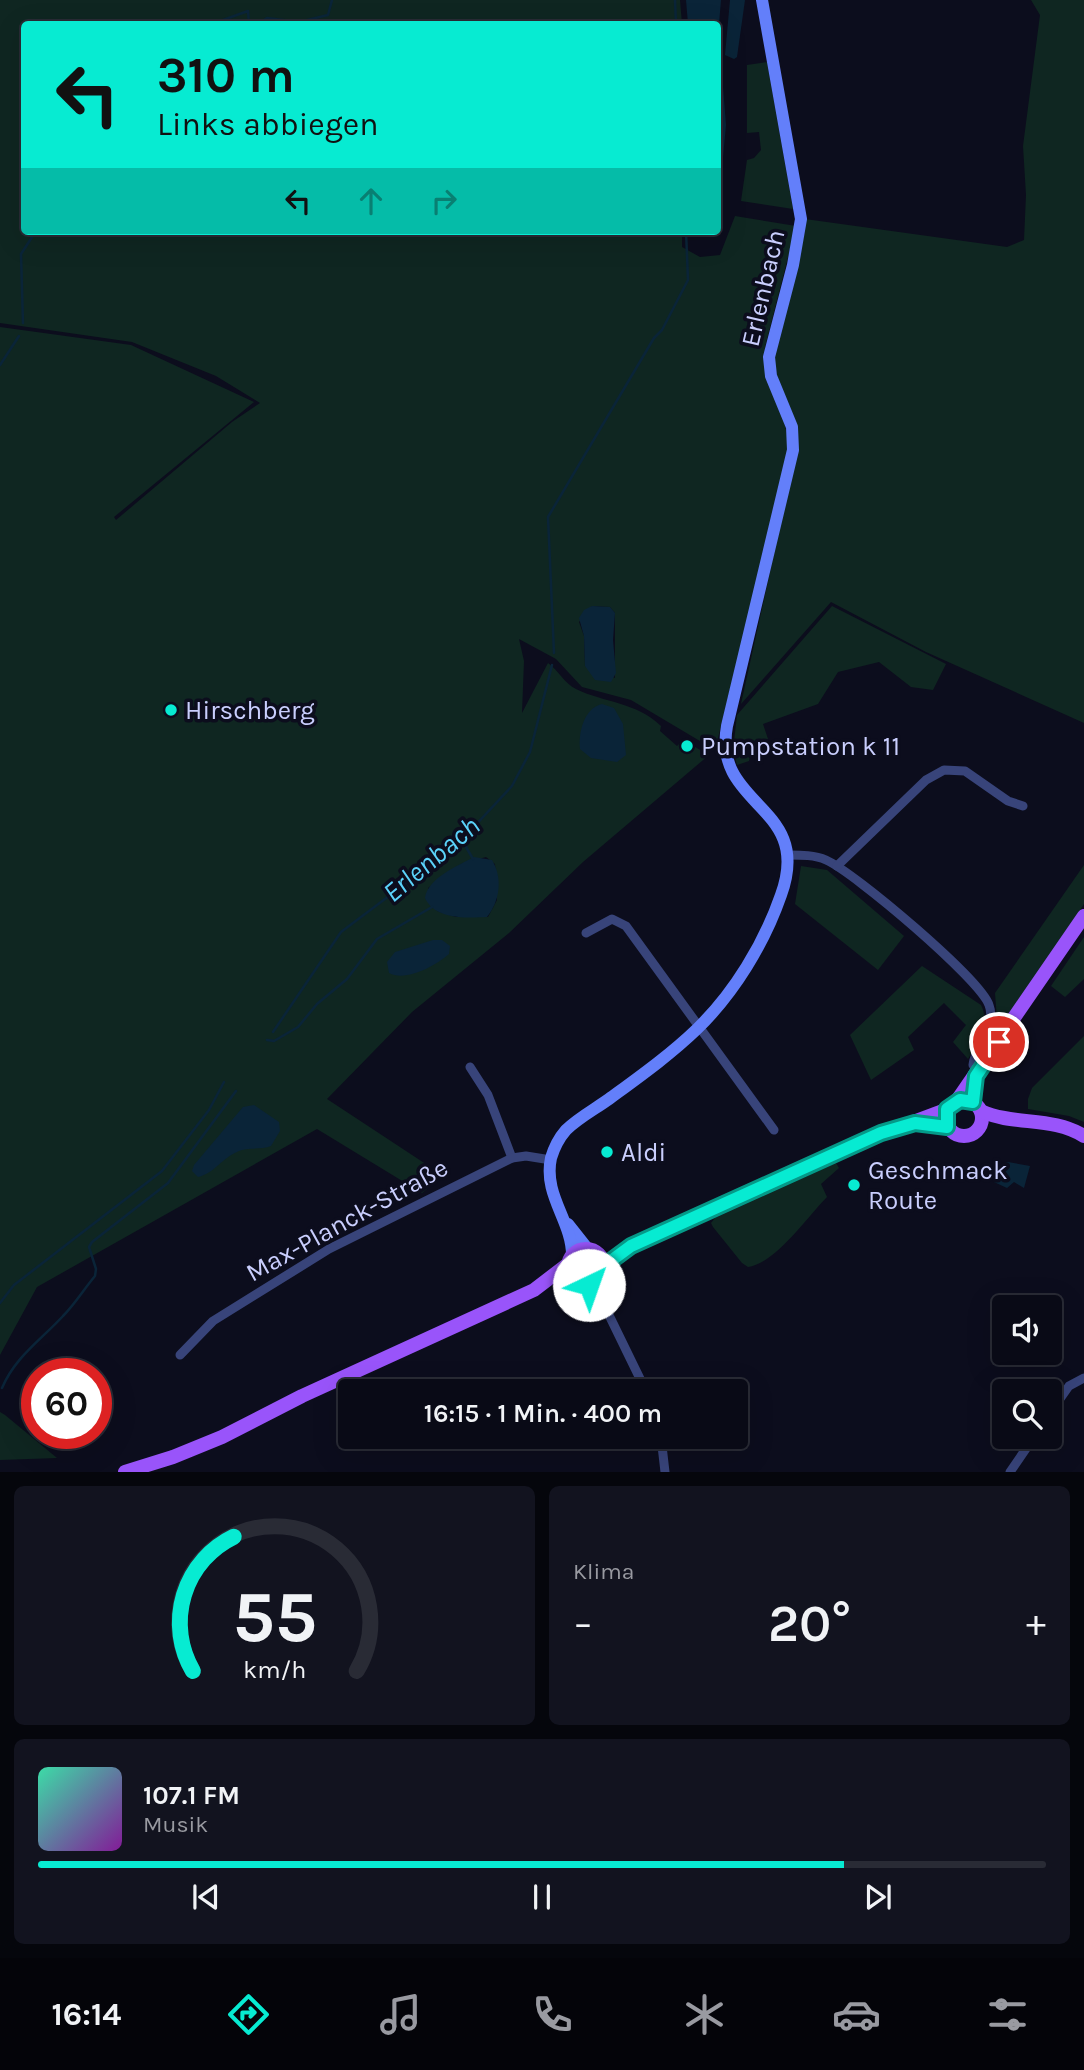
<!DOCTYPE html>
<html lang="de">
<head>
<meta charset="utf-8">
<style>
  :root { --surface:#090a16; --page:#12131f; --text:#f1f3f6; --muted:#999aa1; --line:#292b35; --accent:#07ebd2 }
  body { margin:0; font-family:Karla,sans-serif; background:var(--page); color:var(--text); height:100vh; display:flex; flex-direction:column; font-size:26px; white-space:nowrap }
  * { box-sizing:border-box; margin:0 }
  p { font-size:23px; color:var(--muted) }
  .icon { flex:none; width:38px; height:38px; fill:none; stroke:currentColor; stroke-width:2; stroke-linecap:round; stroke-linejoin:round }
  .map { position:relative; height:1472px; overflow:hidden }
  .details { display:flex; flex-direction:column; gap:14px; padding:14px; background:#05060c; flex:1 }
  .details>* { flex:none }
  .banner { position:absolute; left:21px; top:21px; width:700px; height:214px; border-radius:7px; box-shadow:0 7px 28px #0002,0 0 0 2px var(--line); background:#07ebd2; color:#111; overflow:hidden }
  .fabs { position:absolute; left:992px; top:1295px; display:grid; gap:14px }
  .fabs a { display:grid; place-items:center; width:70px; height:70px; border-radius:7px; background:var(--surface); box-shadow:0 7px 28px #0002,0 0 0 2px var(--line); font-size:35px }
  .speed { position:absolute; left:21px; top:1358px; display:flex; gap:14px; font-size:35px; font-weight:700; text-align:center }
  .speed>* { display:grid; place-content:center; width:91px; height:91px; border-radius:50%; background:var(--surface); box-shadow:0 7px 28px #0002,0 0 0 2px var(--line); line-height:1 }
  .speed .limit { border:10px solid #d22; background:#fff; color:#111 }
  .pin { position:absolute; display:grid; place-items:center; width:60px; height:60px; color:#fff; margin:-30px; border:4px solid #fff; border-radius:50%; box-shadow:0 2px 7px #0007 }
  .me { position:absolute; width:77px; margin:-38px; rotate:42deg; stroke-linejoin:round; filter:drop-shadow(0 0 5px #0008) }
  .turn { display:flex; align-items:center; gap:24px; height:147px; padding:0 21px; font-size:32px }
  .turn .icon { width:91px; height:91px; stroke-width:2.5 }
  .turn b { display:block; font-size:49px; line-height:60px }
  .lanes { display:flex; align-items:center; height:66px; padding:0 21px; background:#0003; justify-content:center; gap:35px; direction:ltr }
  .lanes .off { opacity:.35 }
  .big { font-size:52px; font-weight:600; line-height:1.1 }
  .details .card { flex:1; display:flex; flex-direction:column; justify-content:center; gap:10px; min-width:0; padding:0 24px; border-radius:10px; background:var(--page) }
  .details .dial { align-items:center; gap:0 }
  .dial svg { height:182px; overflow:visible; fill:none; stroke:var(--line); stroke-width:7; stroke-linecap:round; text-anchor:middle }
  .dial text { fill:var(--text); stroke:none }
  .song { display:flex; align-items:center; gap:21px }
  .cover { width:84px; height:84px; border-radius:10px; background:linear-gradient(135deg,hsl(160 70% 55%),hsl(290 70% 35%)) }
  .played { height:7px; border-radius:4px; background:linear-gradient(90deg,var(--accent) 80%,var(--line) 80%) }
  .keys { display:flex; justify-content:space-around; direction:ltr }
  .heat { display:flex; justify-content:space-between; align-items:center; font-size:38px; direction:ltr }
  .details .tiles { flex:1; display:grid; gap:14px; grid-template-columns:1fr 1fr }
  .card:last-child { grid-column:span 2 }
  .trip { position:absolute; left:338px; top:1379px; width:410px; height:70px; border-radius:7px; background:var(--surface); box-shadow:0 7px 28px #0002,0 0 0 2px var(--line); font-weight:600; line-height:70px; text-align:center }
  .tabs { display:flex; height:112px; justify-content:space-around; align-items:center; background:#040409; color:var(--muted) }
  .tabs .icon { width:49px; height:49px }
  .tabs .selected { color:var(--accent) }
  .tabs b { font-size:32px; color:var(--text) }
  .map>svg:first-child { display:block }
  .green { fill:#0f2621; fill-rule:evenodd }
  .water { fill:#0a2438 }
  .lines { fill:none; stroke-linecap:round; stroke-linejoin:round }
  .stream { stroke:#0a2438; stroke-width:2.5 }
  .street { stroke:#38447a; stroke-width:9 }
  .secondary { stroke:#637ffa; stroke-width:12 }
  .primary { stroke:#9954fa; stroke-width:14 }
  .route-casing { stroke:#059988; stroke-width:18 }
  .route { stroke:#07ebd2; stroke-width:12 }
  .poi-dot { fill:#07ebd2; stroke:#0c0d1d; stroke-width:2.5 }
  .labels { text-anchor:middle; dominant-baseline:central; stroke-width:7; stroke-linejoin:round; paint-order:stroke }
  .street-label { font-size:26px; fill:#c9cefd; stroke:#0c0d1d }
  .poi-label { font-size:26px; fill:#c9cefd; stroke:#0c0d1d; text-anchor:start }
  .water-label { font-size:28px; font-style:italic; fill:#5bd2fa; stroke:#0c0d1d }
</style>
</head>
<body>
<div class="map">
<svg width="1084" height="1472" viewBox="0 0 1084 1472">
  <rect width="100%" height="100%" fill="#0c0d1d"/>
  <!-- green -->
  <g class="green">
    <path d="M0,0H680L682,24H24V231H682V247L700,257L720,255L735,216L796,226L765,347C764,381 787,411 789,450L715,750L631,700L582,687L556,659L519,639L524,661L522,713L548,663C558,670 565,684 576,689C605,703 636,702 661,726L660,731L677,746L683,740L709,755L583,862L509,933L412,1012L327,1099L444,1176L422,1193L317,1129L37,1287L0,1355V327L131,345L254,402L114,517L116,520L232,422L260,403L216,376L132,342L0,323ZM592,606L610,607L615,613V678L585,666L584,636L579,622ZM486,857L495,864L497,900L488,917H456L437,911L428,888L461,864Z"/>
    <path d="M1031,0H1084V723L926,652L831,602L741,704L797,449L774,364L775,345L792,287L805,231V219L1007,247L1024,240L1026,195L1023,146L1040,15Z"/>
    <path d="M767,62L793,209L741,201L747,160L754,158L761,150L759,132L747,133V65Z"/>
    <path d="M832,606L946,664L933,690L911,687L879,662L838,672L818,704L763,724L768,739L752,746L749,761L737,765L733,750L737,715Z"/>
    <path d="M1084,865V904L998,1032L995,993Z"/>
    <path d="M801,866L827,870L904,936L878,970L795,904Z"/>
    <path d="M1084,937V979L1065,997L1051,986Z"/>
    <path d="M922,966L981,1005C991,1024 977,1043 968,1059L953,1042L966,1025L944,1003L908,1037L914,1050L871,1080L850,1035Z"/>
    <path d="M1084,1036V1122L1069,1116L1028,1109V1099L1032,1088Z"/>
    <path d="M836,1163L839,1168L821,1184L827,1197C808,1216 775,1264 748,1267L742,1263L713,1227L711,1223L715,1218Z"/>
    <path d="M0,1412L5,1415L57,1458L0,1460Z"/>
  </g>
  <!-- water -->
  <g class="water">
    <path d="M686,0H721L718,36V24H688Z"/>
    <path d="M730,0H745L737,57L734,59L725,55Z"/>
    <path d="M718,86H723L726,125L722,168L718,170Z"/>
    <path d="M592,606L610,607L615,613L613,640L616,673L611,682L595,680L585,666L584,636L579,618L584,610Z"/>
    <path d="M602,704L614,708L623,724L626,755L617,762L591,758L580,749C578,733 584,708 602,704Z"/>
    <path d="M474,857L492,860C503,878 500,901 487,917C467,918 435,920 425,898C428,878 457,866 474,857Z"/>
    <path d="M433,940H442L450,946L449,954C435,966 406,982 389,973L387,962L395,952Z"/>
    <path d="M254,1105L279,1122L280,1131L271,1146C261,1150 246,1147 237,1152C222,1158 215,1173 198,1177L192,1171L194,1165L243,1107Z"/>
    <path d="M1008,1162L1030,1166L1024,1188L1014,1182L1007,1188L994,1182L999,1165Z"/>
  </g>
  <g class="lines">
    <!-- stream -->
    <g class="stream">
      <path d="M675,0L676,24"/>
      <path d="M212,24L248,11L249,24"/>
      <path d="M258,24L267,18L299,22L328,15L332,0"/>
      <path d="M23,323L21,254L36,231"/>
      <path d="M0,365L19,336"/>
      <path d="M554,653L548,517L654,338L662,330L688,280L686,231"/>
      <path d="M462,840L473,859"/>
      <path d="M273,1032L341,932L457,845L512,786L530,752L552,665"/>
      <path d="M267,1040L274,1041L298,1027L317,1004L347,979L377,939L432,907"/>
      <path d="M0,1303L14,1285L162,1171L209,1110L224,1082"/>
      <path d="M2,1388C15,1357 41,1340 63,1316C75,1304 84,1289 95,1276L96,1269L89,1247L92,1242L168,1183L236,1091"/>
    </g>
    <!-- street -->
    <g class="street">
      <path d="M789,855C801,855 815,855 826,860C854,872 980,979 989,1005C997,1026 975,1045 973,1065L979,1071"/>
      <path d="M837,866L926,780L944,770L965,771L1008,801L1023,806"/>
      <path d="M586,933L612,919L626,926L774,1130"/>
      <path d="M470,1067L488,1095L512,1158"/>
      <path d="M601,1278L608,1311"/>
      <path d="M584,1285L608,1313L646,1391"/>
      <path d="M180,1355L213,1321L329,1249L512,1158L526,1156L551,1160"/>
      <path d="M1050,1413L1069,1386L1084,1378"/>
      <path d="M661,1437L665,1472"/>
      <path d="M1010,1472L1034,1437"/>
    </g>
    <!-- secondary -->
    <g class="secondary">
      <path d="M568,1224L587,1248"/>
      <path d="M572,1255C572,1221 543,1195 551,1158C554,1148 559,1138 566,1130C578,1118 595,1109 609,1099C639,1077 670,1055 697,1029C734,993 764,944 781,895C814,804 712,808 727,726L793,450L792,427L771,376L769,357L793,265L801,219L762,0"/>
    </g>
    <!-- primary -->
    <g class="primary">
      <circle cx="964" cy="1118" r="18"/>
      <path d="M956,1102L1084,916"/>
      <path d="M981,1111C1014,1126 1052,1116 1084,1136"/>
      <circle cx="586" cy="1267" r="18"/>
      <path d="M605,1268L631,1246L849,1146L948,1109"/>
      <path d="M125,1472L173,1457L222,1437L302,1396L534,1290L568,1264"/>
    </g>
  </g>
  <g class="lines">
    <defs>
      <path id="route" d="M589,1285L601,1278L608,1263L631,1246L881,1133L915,1123L947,1127V1109L960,1100L973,1102L976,1076L999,1042"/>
    </defs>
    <!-- route casing -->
    <use href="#route" class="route-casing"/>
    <!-- route -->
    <use href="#route" class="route"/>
  </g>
  <!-- markers -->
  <g class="poi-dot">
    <circle cx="171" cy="710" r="7"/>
    <circle cx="687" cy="746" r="7"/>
    <circle cx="607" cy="1152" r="7"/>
    <circle cx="854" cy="1185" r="7"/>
  </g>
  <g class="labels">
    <!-- street labels -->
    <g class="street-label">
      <text transform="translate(763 288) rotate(-77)">Erlenbach</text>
      <text transform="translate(347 1220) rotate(-29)">Max-Planck-Straße</text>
    </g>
    <!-- poi labels -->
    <g class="poi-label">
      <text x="185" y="710">Hirschberg</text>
      <text x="701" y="746">Pumpstation k 11</text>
      <text x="621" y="1152">Aldi</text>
      <text x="868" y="1170">Geschmack<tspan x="868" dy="30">Route</tspan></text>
    </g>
    <!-- water labels -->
    <g class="water-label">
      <text transform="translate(431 859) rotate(-40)">Erlenbach</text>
    </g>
  </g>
</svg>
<div class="fabs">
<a><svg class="icon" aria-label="sound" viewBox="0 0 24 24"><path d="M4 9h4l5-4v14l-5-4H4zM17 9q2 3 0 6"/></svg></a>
<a><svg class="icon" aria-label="search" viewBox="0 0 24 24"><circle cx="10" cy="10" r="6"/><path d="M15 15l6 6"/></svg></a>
</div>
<div class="speed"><div class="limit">60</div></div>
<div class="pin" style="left:999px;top:1042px;background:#d93025"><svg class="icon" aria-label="arrive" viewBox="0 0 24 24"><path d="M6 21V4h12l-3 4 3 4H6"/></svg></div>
<svg class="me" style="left:589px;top:1285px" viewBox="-20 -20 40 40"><circle r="19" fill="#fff"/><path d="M0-13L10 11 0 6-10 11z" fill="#07ebd2"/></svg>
<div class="trip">16:15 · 1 Min. · 400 m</div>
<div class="banner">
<div class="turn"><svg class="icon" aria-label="left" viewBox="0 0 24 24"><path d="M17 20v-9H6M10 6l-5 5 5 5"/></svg><div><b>310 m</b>Links abbiegen</div></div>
<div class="lanes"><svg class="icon" aria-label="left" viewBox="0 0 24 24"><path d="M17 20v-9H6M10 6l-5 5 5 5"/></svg><svg class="icon off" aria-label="ahead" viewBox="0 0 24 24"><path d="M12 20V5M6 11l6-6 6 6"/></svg><svg class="icon off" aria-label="right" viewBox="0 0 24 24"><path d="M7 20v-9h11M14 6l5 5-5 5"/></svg></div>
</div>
</div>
<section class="details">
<div class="tiles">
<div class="card dial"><svg viewBox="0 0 100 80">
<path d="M14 69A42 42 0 1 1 86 69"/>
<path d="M14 69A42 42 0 0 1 32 10" stroke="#07ebd2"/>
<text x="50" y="56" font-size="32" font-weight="700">55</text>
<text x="50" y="72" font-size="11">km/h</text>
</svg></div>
<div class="card"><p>Klima</p>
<div class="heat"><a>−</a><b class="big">20°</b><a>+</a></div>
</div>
<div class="card">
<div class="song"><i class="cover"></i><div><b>107.1 FM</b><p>Musik</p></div></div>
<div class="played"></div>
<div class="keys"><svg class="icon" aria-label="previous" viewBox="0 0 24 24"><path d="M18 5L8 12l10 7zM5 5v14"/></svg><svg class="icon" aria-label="pause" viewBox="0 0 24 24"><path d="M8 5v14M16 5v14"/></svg><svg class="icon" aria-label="next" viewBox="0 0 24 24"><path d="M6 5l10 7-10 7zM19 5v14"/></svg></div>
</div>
</div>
</section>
<nav class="tabs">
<b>16:14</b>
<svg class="icon selected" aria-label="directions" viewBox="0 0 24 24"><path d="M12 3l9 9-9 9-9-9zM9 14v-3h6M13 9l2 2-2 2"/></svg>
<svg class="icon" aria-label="music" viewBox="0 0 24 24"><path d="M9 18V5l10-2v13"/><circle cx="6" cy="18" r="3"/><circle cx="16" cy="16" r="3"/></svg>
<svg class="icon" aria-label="phone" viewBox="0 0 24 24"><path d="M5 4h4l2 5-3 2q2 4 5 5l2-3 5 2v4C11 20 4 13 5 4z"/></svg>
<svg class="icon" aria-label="climate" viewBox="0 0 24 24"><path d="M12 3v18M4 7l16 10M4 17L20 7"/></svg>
<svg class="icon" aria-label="car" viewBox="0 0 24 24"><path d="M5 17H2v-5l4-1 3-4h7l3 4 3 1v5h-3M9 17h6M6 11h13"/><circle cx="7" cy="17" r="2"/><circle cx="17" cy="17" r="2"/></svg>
<svg class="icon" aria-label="filters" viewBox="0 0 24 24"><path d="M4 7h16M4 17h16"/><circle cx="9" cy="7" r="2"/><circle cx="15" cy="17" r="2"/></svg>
</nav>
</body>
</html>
